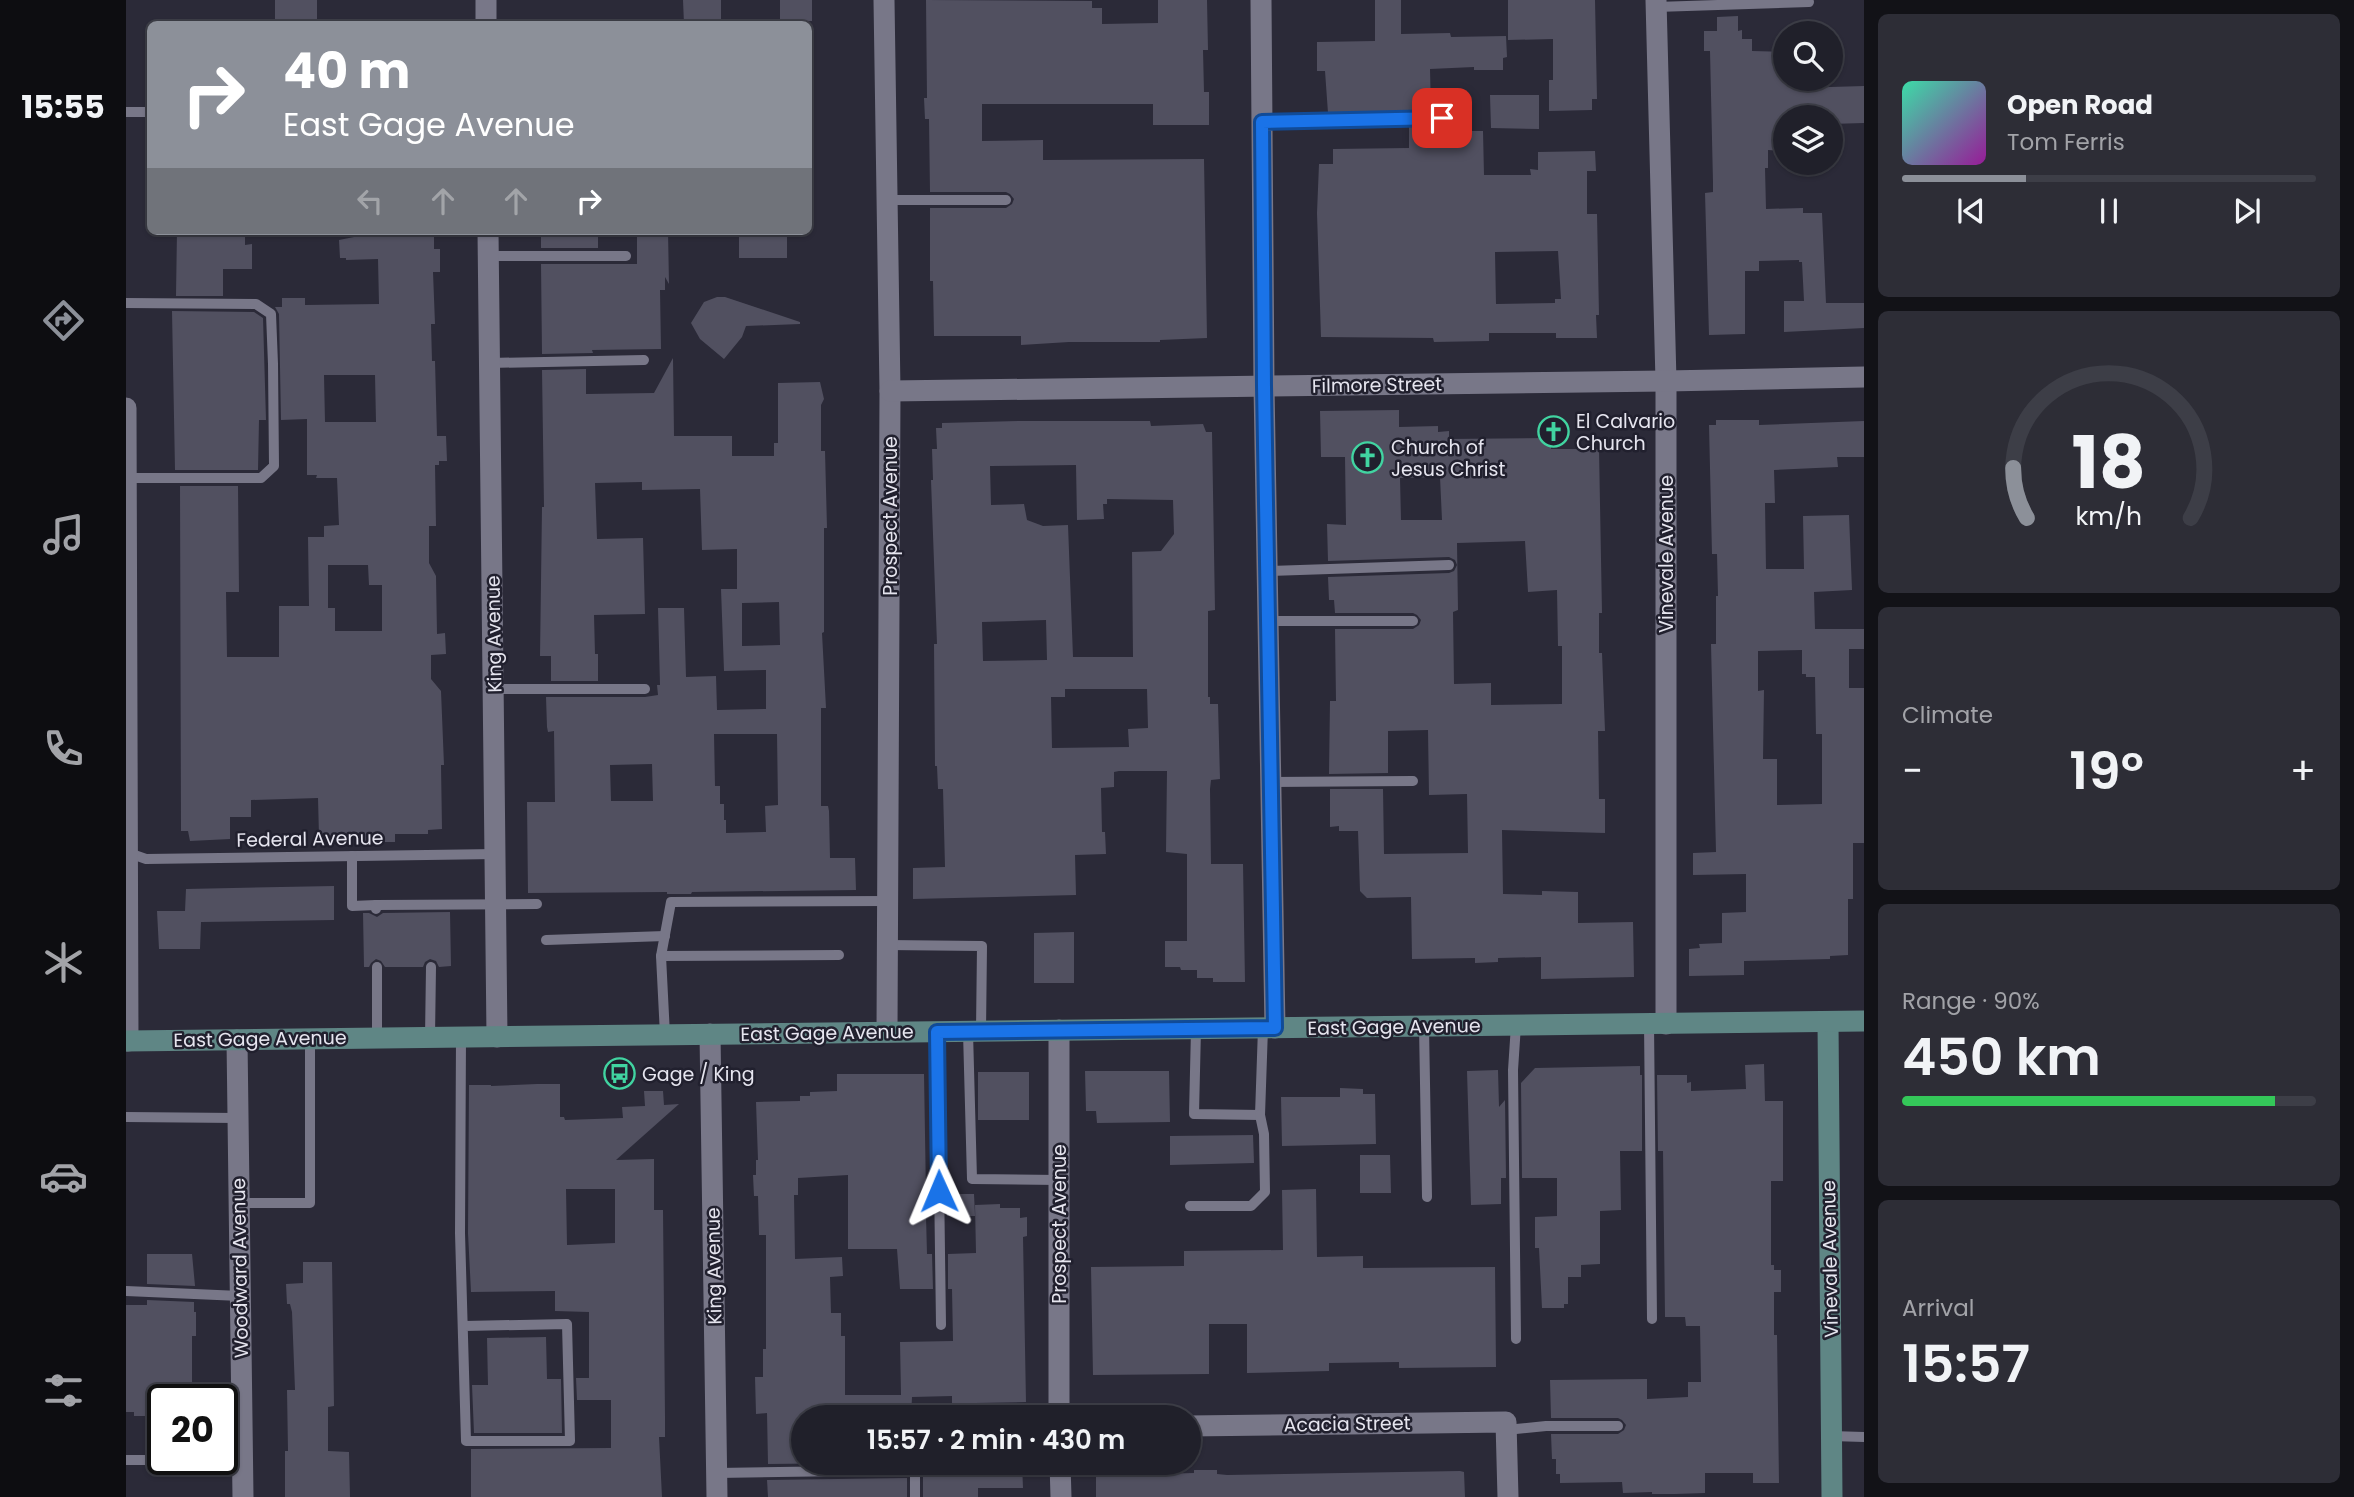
<!DOCTYPE html>
<html lang="en">
<head>
<meta charset="utf-8">
<style>
  :root { --surface:#20202a; --page:#2d2d36; --text:#f1f3f6; --muted:#a2a3a8; --line:#3d3e47; --accent:#8c9099 }
  body { margin:0; font-family:Poppins,sans-serif; background:var(--page); color:var(--text); height:100vh; display:flex; flex-direction:column; font-size:26px; white-space:nowrap }
  * { box-sizing:border-box; margin:0 }
  p { font-size:23px; color:var(--muted) }
  .icon { flex:none; width:38px; height:38px; fill:none; stroke:currentColor; stroke-width:2; stroke-linecap:round; stroke-linejoin:round }
  .map { position:relative; flex:1; overflow:hidden }
  .details { display:flex; flex-direction:column; gap:14px; padding:14px; background:#121217; width:490px }
  .details>* { flex:none }
  .banner { position:absolute; left:21px; top:21px; width:665px; height:214px; border-radius:10px; box-shadow:0 2px 5px #0004,0 0 0 2px var(--line); background:#8c9099; color:#fff; overflow:hidden }
  .buttons { position:absolute; left:1647px; top:21px; display:grid; gap:14px }
  .buttons a { display:grid; place-items:center; width:70px; height:70px; border-radius:50%; background:var(--surface); box-shadow:0 2px 5px #0004,0 0 0 2px var(--line); font-size:35px }
  .speed { position:absolute; left:21px; top:1384px; display:flex; gap:14px; font-size:35px; font-weight:700; text-align:center }
  .speed>* { display:grid; place-content:center; width:91px; height:91px; border-radius:50%; background:var(--surface); box-shadow:0 2px 5px #0004,0 0 0 2px var(--line); line-height:1 }
  .speed .limit { border:4px solid #111; border-radius:10px; background:#fff; color:#111 }
  .pin { position:absolute; display:grid; place-items:center; width:60px; height:60px; color:#fff; margin:-30px; border-radius:14px; box-shadow:0 4px 10px #0006 }
  .me { position:absolute; width:77px; margin:-38px; rotate:359deg; stroke-linejoin:round; filter:drop-shadow(0 0 5px #0008) }
  .turn { display:flex; align-items:center; gap:24px; height:147px; padding:0 21px; font-size:32px }
  .turn .icon { width:91px; height:91px; stroke-width:2.5 }
  .turn b { display:block; font-size:49px; line-height:60px }
  .lanes { display:flex; align-items:center; height:66px; padding:0 21px; background:#0003; justify-content:center; gap:35px; direction:ltr }
  .lanes .off { opacity:.35 }
  .big { font-size:52px; font-weight:600; line-height:1.1 }
  .details .card { flex:1; display:flex; flex-direction:column; justify-content:center; gap:10px; min-width:0; padding:0 24px; border-radius:10px; background:var(--page) }
  .details .dial { align-items:center; gap:0 }
  .dial svg { height:182px; overflow:visible; fill:none; stroke:var(--line); stroke-width:7; stroke-linecap:round; text-anchor:middle }
  .dial text { fill:var(--text); stroke:none }
  .song { display:flex; align-items:center; gap:21px }
  .cover { width:84px; height:84px; border-radius:10px; background:linear-gradient(135deg,hsl(160 70% 55%),hsl(300 70% 35%)) }
  .played { height:7px; border-radius:4px; background:linear-gradient(90deg,var(--accent) 30%,var(--line) 30%) }
  .keys { display:flex; justify-content:space-around; direction:ltr }
  .heat { display:flex; justify-content:space-between; align-items:center; font-size:38px; direction:ltr }
  .charge { height:10px; border-radius:5px; background:linear-gradient(90deg,#34c759 90%,var(--line) 0) }
  .trip { position:absolute; left:665px; top:1405px; width:410px; height:70px; border-radius:35px; background:var(--surface); box-shadow:0 2px 5px #0004,0 0 0 2px var(--line); font-weight:600; line-height:70px; text-align:center }
  main { display:flex; flex:1; min-height:0 }
  .tabs { display:flex; flex-direction:column; width:126px; justify-content:space-around; align-items:center; background:#0d0d11; color:var(--muted) }
  .tabs .icon { width:49px; height:49px }
  .tabs .active { color:var(--accent) }
  .tabs b { font-size:32px; color:var(--text) }
  .map>svg:first-child { display:block }
  .building { fill:#515060; fill-rule:evenodd }
  .lines { fill:none; stroke-linecap:round; stroke-linejoin:round }
  .lane { stroke:#787788; stroke-width:10 }
  .street { stroke:#787788; stroke-width:21 }
  .secondary { stroke:#5f8685; stroke-width:21 }
  .route-casing { stroke:#114b97; stroke-width:18 }
  .route { stroke:#1a73e8; stroke-width:12 }
  .labels { text-anchor:middle; dominant-baseline:central; stroke-width:5; stroke-linejoin:round; paint-order:stroke }
  .street-label { font-size:19px; fill:#e6e5ef; stroke:#21202e }
  .poi-label { font-size:19px; fill:#e6e5ef; stroke:#21202e; text-anchor:start }
</style>
</head>
<body>
<main>
<nav class="tabs">
<b>15:55</b>
<svg class="icon active" aria-label="directions" viewBox="0 0 24 24"><path d="M12 3l9 9-9 9-9-9zM9 14v-3h6M13 9l2 2-2 2"/></svg>
<svg class="icon" aria-label="music" viewBox="0 0 24 24"><path d="M9 18V5l10-2v13"/><circle cx="6" cy="18" r="3"/><circle cx="16" cy="16" r="3"/></svg>
<svg class="icon" aria-label="phone" viewBox="0 0 24 24"><path d="M5 4h4l2 5-3 2q2 4 5 5l2-3 5 2v4C11 20 4 13 5 4z"/></svg>
<svg class="icon" aria-label="climate" viewBox="0 0 24 24"><path d="M12 3v18M4 7l16 10M4 17L20 7"/></svg>
<svg class="icon" aria-label="car" viewBox="0 0 24 24"><path d="M5 17H2v-5l4-1 3-4h7l3 4 3 1v5h-3M9 17h6M6 11h13"/><circle cx="7" cy="17" r="2"/><circle cx="17" cy="17" r="2"/></svg>
<svg class="icon" aria-label="filters" viewBox="0 0 24 24"><path d="M4 7h16M4 17h16"/><circle cx="9" cy="7" r="2"/><circle cx="15" cy="17" r="2"/></svg>
</nav>
<div class="map">
<svg width="1738" height="1497" viewBox="0 0 1738 1497">
  <rect width="100%" height="100%" fill="#2b2a38"/>
  <!-- building -->
  <g class="building">
    <rect x="149" y="0" width="42" height="24"/>
    <path d="M557,0H595V24H558Z"/>
    <path d="M654,0H686V21L654,22Z"/>
    <path d="M800,0L966,1V8H976V24L1032,23V0H1081L1082,50H1077L1078,92H1083V125H1027V104H856V141L917,140V160L1078,159L1081,338L1034,340V342H943L895,345V336H808L807,281H804V208H880L886,204L888,199L884,194L880,192H804L803,119H799L798,98H801Z"/>
    <path d="M1249,0H1275V34L1324,33L1325,37L1380,36L1381,57L1377,58V70H1348V67L1304,69L1305,110L1202,113L1199,71H1191V42L1249,41Z"/>
    <path d="M1382,0H1469L1471,99H1466V110L1423,111V80H1427V39L1382,40Z"/>
    <path d="M1612,16V31L1616,30V39H1626V51L1659,52V79H1670L1671,88L1738,86V123L1704,124V117H1659V151L1642,150V168H1639L1640,209L1677,208V213H1696L1700,303H1738V328L1658,332V301H1678L1676,262H1673V260L1633,261V271H1619V334L1583,335L1579,193L1587,192V183L1584,51H1578V31H1591V17Z"/>
    <path d="M1364,95H1413V129L1365,128Z"/>
    <path d="M1306,126V131H1357L1358,175H1405L1404,169L1412,170V152L1469,151L1470,171H1461V214H1471L1473,315H1470L1471,338H1430V333H1363V341L1308,342L1307,338L1195,337L1191,213L1193,164H1207V149L1283,148V127ZM1432,251L1435,299H1429V303L1370,304L1369,252Z"/>
    <path d="M51,231H119V245L126,244V269H97V296H50Z"/>
    <path d="M228,231H308V249H314V272H307L309,324H305L306,361H309L311,436H320L321,461H313V465H309L310,526H303V563L310,576L311,634L319,633L320,654L305,655V679L315,691L318,765H315L316,829L302,830V834H269V842H239V834L193,836L192,798L125,800V817H104V839L64,841L62,831H55L54,486H112L113,592H100L101,657H153V606H183L182,537H198V526L213,525L211,478H190L191,475H181V419L155,420L153,314L149,307H156V298H179V305L253,304L252,259L220,260V258H214L213,240L228,237ZM198,375H249L250,422H199ZM202,565H242L243,585H256V631H209V608H202Z"/>
    <rect x="415" y="231" width="57" height="17"/>
    <path d="M511,231H542L543,284L539,277V290H534L535,349L466,350L467,353L416,354L415,264H511Z"/>
    <path d="M635,231H661V258H613V233H635Z"/>
    <path d="M591,297H599L674,322V324L620,326L616,337L598,359L574,339L565,323L578,302Z"/>
    <path d="M46,311L128,312L137,318L140,420H133L132,470H49Z"/>
    <path d="M547,358L548,436H606V456H648V443H652V383L694,382L698,399L695,405V451H699L701,528H698V632L696,633L700,708H695V806H702L703,811L704,858H729L730,890L566,892L565,894H541V892L402,893L401,802H429L428,731L422,732L421,727L420,697H519L532,695L531,685H534L532,608H558L560,677L590,676L591,710L640,709V670L598,671L595,589H611V549L576,550L574,489L516,490V482L469,483L471,539L517,538L519,614L468,615L469,654H472V681H425V656H414L416,507H418L416,370L460,369V394L528,393ZM653,602L654,645L616,646V603ZM588,734H651L652,805L639,806L640,832L600,833V820H598V804H594V786H589ZM526,764L527,801H485L484,765Z"/>
    <path d="M1273,410V427L1312,426V432L1323,431V439L1425,438V449H1473L1476,613H1473V653H1476L1479,731H1472L1473,799H1479V833L1376,830L1377,894L1416,895V891L1452,892V923L1507,922L1508,977L1415,979V957L1372,958V962L1349,963V958L1286,959L1285,897L1241,898L1234,891L1232,831H1213V826L1204,827V789H1257L1258,854L1342,853L1341,794L1303,795L1302,730L1262,731V773L1203,774L1204,701H1210L1209,629H1287L1293,625L1295,620L1291,615L1287,613H1209L1208,600H1203L1202,577L1323,573L1328,571L1331,565L1329,560L1323,557L1202,561L1201,524L1220,525L1219,457H1195L1194,411ZM1314,477L1316,520H1275L1274,478ZM1399,541L1402,592L1431,590L1432,646H1436V704L1365,705V683L1328,684L1327,612L1332,610L1331,543Z"/>
    <path d="M1590,420H1633V425L1738,421V457H1711L1712,467L1648,470L1649,503H1639L1640,569H1678L1677,516L1723,515L1726,590L1688,592L1689,629H1738V649H1723V688H1738V843H1727V899H1722V955L1704,956V959L1618,961V975L1563,976V949L1574,948L1573,944L1596,943V913L1620,912V874L1567,875V853L1590,852L1585,644H1590V596H1592L1591,554H1586L1583,425H1590ZM1676,650V674H1680V677H1689L1690,734H1696V804L1651,805V759H1637L1638,690L1632,691V651Z"/>
    <path d="M893,421H1024L1025,426L1077,424L1080,432H1086L1089,610L1082,611V697H1084V704H1092L1094,779L1085,780L1084,789L1085,864H1117L1119,982H1087V978H1071V970H1055L1054,967H1039V941H1061V854L1040,852L1041,771H993L988,772V787L975,788L976,832H979L980,854L949,855L950,895L787,899V868L819,867L817,789H812L811,766H809L808,644H811L805,480H807L806,449H811L810,428H816V423ZM950,465L951,520L978,519L977,504H981V499L1047,500L1048,534L1035,551L1006,552L1007,657H947L942,525L917,526L901,520L898,504L865,505L864,466ZM920,620L921,660L857,661L856,622ZM939,689H1021L1022,728L1002,729L1003,747L926,748L925,697H939Z"/>
    <path d="M208,886V920L75,922L74,949H33L31,911H59L60,889Z"/>
    <path d="M324,912L325,966L313,967L310,961L304,959L299,962L297,967H259L255,961L250,959L245,963L243,967H238L237,913H243L251,917L257,913Z"/>
    <path d="M948,932V983H908V933Z"/>
    <path d="M1638,1064L1639,1101H1657V1181H1645V1265H1648V1270H1655V1292H1648V1335H1651L1653,1483H1627V1473H1579V1493L1549,1494H1526V1492L1497,1493L1496,1482L1434,1483V1474H1430V1459H1426L1425,1434H1492L1498,1430L1500,1425L1496,1420L1492,1418H1425L1424,1380L1521,1379V1399L1562,1397V1382H1575L1574,1326H1560L1559,1317H1539L1537,1151H1532L1531,1075H1561V1083L1565,1082V1091L1620,1089L1619,1065Z"/>
    <path d="M1514,1066V1075H1516V1151H1494L1495,1210L1474,1211V1264L1455,1265V1277H1442V1304H1438V1308H1416L1413,1248H1409V1217L1431,1216V1178H1396L1395,1083L1409,1068Z"/>
    <path d="M1372,1070L1373,1107L1379,1100L1380,1178H1375V1204L1345,1205L1341,1071Z"/>
    <path d="M959,1071H1043L1044,1122L971,1123L970,1111H960Z"/>
    <rect x="852" y="1072" width="51" height="48"/>
    <path d="M711,1074H798L800,1195H805L806,1216H800L801,1254H806L807,1289H774L771,1249H722V1175L672,1178V1195H668L669,1259L716,1257L717,1276L704,1277L705,1313H715V1336H719V1395H775L774,1342L827,1341L826,1289H822V1254L850,1253L849,1205L874,1204V1208H894V1218L901,1217V1236L897,1237L900,1402L849,1403L850,1417H826V1396L786,1397L785,1418H677V1463H731L642,1464L641,1413L630,1414L629,1377H637V1349H640V1235H633L632,1196H628L627,1175H630V1160H632L630,1102L674,1101V1096H684V1092L711,1091Z"/>
    <path d="M411,1084H434V1117H438L439,1120L497,1118L496,1107L519,1106L518,1091H537L538,1105L553,1104L490,1160L528,1159V1210H537L539,1416V1437H533L536,1497H345V1449L485,1448V1400H451L450,1378H463V1312L429,1311V1291L345,1292L342,1233L343,1085H365V1086ZM440,1189H489V1243L441,1245Z"/>
    <path d="M1214,1088L1237,1089V1094H1249L1250,1144L1156,1146L1155,1097H1214Z"/>
    <path d="M1127,1135L1128,1163L1044,1165V1136Z"/>
    <path d="M1234,1155H1264L1265,1193H1234Z"/>
    <path d="M1190,1189L1191,1257L1237,1256V1268L1369,1267L1370,1367L1273,1368V1362L1203,1363V1371L1121,1373V1324H1083V1374L967,1375L965,1267L1058,1266V1251L1157,1250L1156,1190Z"/>
    <path d="M821,1194H848L849,1216H821Z"/>
    <path d="M21,1254H66L69,1286L21,1284Z"/>
    <path d="M177,1262H206L208,1406L202,1407V1451L223,1452L224,1497H159V1451H162L161,1390H169L166,1312L164,1304H161L160,1284L177,1283Z"/>
    <path d="M21,1300L68,1302V1312H70V1336H66V1400H37V1416H8V1412H0V1305H21Z"/>
    <path d="M420,1337L421,1379H435L436,1433H348L346,1385H362L361,1338Z"/>
    <path d="M792,1463H896L897,1488H852V1497H797V1469Z"/>
    <path d="M1032,1469V1474L1068,1473V1470H1091V1474L1101,1475L1334,1471L1338,1472L1339,1497H970V1475H982V1470Z"/>
    <path d="M781,1478V1497H642L641,1480Z"/>
  </g>
  <g class="lines">
    <!-- lane -->
    <g class="lane">
      <path d="M1530,7L1683,2"/>
      <path d="M0,112H24"/>
      <path d="M1136,122L1316,118"/>
      <path d="M761,200H880"/>
      <path d="M363,256H500"/>
      <path d="M0,303L130,304L145,314L147,364L148,466L135,478H1"/>
      <path d="M364,363L518,360"/>
      <path d="M1141,571L1323,565"/>
      <path d="M1142,621H1287"/>
      <path d="M368,689H519"/>
      <path d="M1145,782L1287,781"/>
      <path d="M0,852L20,859L370,854"/>
      <path d="M226,856V906L250,905"/>
      <path d="M250,909V905L411,904"/>
      <path d="M420,940L539,936"/>
      <path d="M761,945L856,946L855,1031"/>
      <path d="M535,956L713,955"/>
      <path d="M251,967V1038"/>
      <path d="M1523,1023L1526,1319"/>
      <path d="M1390,1025L1387,1070L1390,1339"/>
      <path d="M1298,1026L1301,1197"/>
      <path d="M1070,1029L1068,1114L1134,1115L1137,1028"/>
      <path d="M811,1032L815,1325"/>
      <path d="M842,1032L846,1179L933,1180"/>
      <path d="M539,1035L535,956L545,902L761,901"/>
      <path d="M304,1037L305,967"/>
      <path d="M335,1037L334,1233L340,1441H444L441,1324L338,1326"/>
      <path d="M0,1117L111,1118"/>
      <path d="M113,1203H184V1039"/>
      <path d="M1064,1206H1125L1139,1192L1138,1134L1134,1115"/>
      <path d="M0,1291L114,1296"/>
      <path d="M1380,1430L1420,1426H1492"/>
      <path d="M1705,1436L1738,1437"/>
      <path d="M0,1460H116"/>
      <path d="M591,1473L789,1470V1497"/>
    </g>
    <!-- street -->
    <g class="street">
      <path d="M360,0V24"/>
      <path d="M758,0L764,391L761,1032"/>
      <path d="M1135,0L1138,386L1149,1028"/>
      <path d="M1530,0L1540,381V1024"/>
      <path d="M362,231L371,1037"/>
      <path d="M764,391L1540,381L1738,377"/>
      <path d="M0,408L2,1041"/>
      <path d="M584,1034L591,1497"/>
      <path d="M111,1040L117,1497"/>
      <path d="M933,1418V1030"/>
      <path d="M1062,1426L1380,1422L1382,1497"/>
      <path d="M934,1463L935,1497"/>
    </g>
    <!-- secondary -->
    <g class="secondary">
      <path d="M1702,1022L1706,1497"/>
      <path d="M0,1041L1738,1021"/>
    </g>
  </g>
  <g class="lines">
    <defs>
      <path id="route" d="M813,1191L811,1032L1149,1028L1138,386L1136,122L1316,118"/>
    </defs>
    <!-- route casing -->
    <use href="#route" class="route-casing"/>
    <!-- route -->
    <use href="#route" class="route"/>
  </g>
  <!-- icons -->
  <defs>
    <symbol id="church-ring" viewBox="-11 -11 22 22"><circle r="9.5" fill="#21202e" stroke="#41d4a1" stroke-width="1.5"/><path d="M-1.2-6h2.4v3.5h3.3v2.4h-3.3V6h-2.4V-.1h-3.3v-2.4h3.3Z" fill="#41d4a1"/></symbol>
    <symbol id="bus-ring" viewBox="-11 -11 22 22"><circle r="9.5" fill="#21202e" stroke="#41d4a1" stroke-width="1.5"/><path d="M-5-6H5V4H4V6H2V4H-2V6H-4V4H-5ZM-3.5-4V0h7V-4ZM-3.5 1.2v1.5H-2V1.2ZM2 1.2v1.5H3.5V1.2Z" fill="#41d4a1"/></symbol>
  </defs>
  <g fill-rule="evenodd">
    <use href="#church-ring" x="1410" y="414" width="35" height="35"/>
    <use href="#church-ring" x="1224" y="440" width="35" height="35"/>
    <use href="#bus-ring" x="476" y="1056" width="35" height="35"/>
  </g>
  <g class="labels">
    <!-- street labels -->
    <g class="street-label">
      <text transform="translate(1251 385) rotate(-1)">Filmore Street</text>
      <text transform="translate(764 516) rotate(-90)">Prospect Avenue</text>
      <text transform="translate(1540 554) rotate(-90)">Vinevale Avenue</text>
      <text transform="translate(368 634) rotate(-91)">King Avenue</text>
      <text transform="translate(184 839) rotate(-1)">Federal Avenue</text>
      <text transform="translate(1268 1027) rotate(-1)">East Gage Avenue</text>
      <text transform="translate(701 1033) rotate(-1)">East Gage Avenue</text>
      <text transform="translate(134 1039) rotate(-1)">East Gage Avenue</text>
      <text transform="translate(933 1224) rotate(-90)">Prospect Avenue</text>
      <text transform="translate(1704 1259) rotate(-91)">Vinevale Avenue</text>
      <text transform="translate(588 1266) rotate(-91)">King Avenue</text>
      <text transform="translate(114 1268) rotate(-91)">Woodward Avenue</text>
      <text transform="translate(1221 1424) rotate(-1)">Acacia Street</text>
    </g>
    <!-- poi labels -->
    <g class="poi-label">
      <text x="1450" y="421">El Calvario<tspan x="1450" dy="22">Church</tspan></text>
      <text x="1265" y="447">Church of<tspan x="1265" dy="22">Jesus Christ</tspan></text>
      <text x="516" y="1074">Gage / King</text>
    </g>
  </g>
</svg>
<div class="buttons">
<a><svg class="icon" aria-label="search" viewBox="0 0 24 24"><circle cx="10" cy="10" r="6"/><path d="M15 15l6 6"/></svg></a>
<a><svg class="icon" aria-label="layers" viewBox="0 0 24 24"><path d="M12 4l9 5-9 5-9-5zM3 14l9 5 9-5"/></svg></a>
</div>
<div class="speed"><div class="limit">20</div></div>
<div class="pin" style="left:1316px;top:118px;background:#d93025"><svg class="icon" aria-label="arrive" viewBox="0 0 24 24"><path d="M6 21V4h12l-3 4 3 4H6"/></svg></div>
<svg class="me" style="left:813px;top:1191px" viewBox="-20 -20 40 40"><path d="M0-17L14 15 0 8-14 15z" fill="#1a73e8" stroke="#fff" stroke-width="4"/></svg>
<div class="trip">15:57 · 2 min · 430 m</div>
<div class="banner">
<div class="turn"><svg class="icon" aria-label="right" viewBox="0 0 24 24"><path d="M7 20v-9h11M14 6l5 5-5 5"/></svg><div><b>40 m</b>East Gage Avenue</div></div>
<div class="lanes"><svg class="icon off" aria-label="left" viewBox="0 0 24 24"><path d="M17 20v-9H6M10 6l-5 5 5 5"/></svg><svg class="icon off" aria-label="ahead" viewBox="0 0 24 24"><path d="M12 20V5M6 11l6-6 6 6"/></svg><svg class="icon off" aria-label="ahead" viewBox="0 0 24 24"><path d="M12 20V5M6 11l6-6 6 6"/></svg><svg class="icon" aria-label="right" viewBox="0 0 24 24"><path d="M7 20v-9h11M14 6l5 5-5 5"/></svg></div>
</div>
</div>
<section class="details">
<div class="card">
<div class="song"><i class="cover"></i><div><b>Open Road</b><p>Tom Ferris</p></div></div>
<div class="played"></div>
<div class="keys"><svg class="icon" aria-label="previous" viewBox="0 0 24 24"><path d="M18 5L8 12l10 7zM5 5v14"/></svg><svg class="icon" aria-label="pause" viewBox="0 0 24 24"><path d="M8 5v14M16 5v14"/></svg><svg class="icon" aria-label="next" viewBox="0 0 24 24"><path d="M6 5l10 7-10 7zM19 5v14"/></svg></div>
</div>
<div class="card dial"><svg viewBox="0 0 100 80">
<path d="M14 69A42 42 0 1 1 86 69"/>
<path d="M14 69A42 42 0 0 1 8 47" stroke="#8c9099"/>
<text x="50" y="56" font-size="32" font-weight="700">18</text>
<text x="50" y="72" font-size="11">km/h</text>
</svg></div>
<div class="card"><p>Climate</p>
<div class="heat"><a>−</a><b class="big">19°</b><a>+</a></div>
</div>
<div class="card"><p>Range · 90%</p><b class="big">450 km</b><div class="charge"></div></div>
<div class="card"><p>Arrival</p><b class="big">15:57</b></div>
</section>
</main>
</body>
</html>
